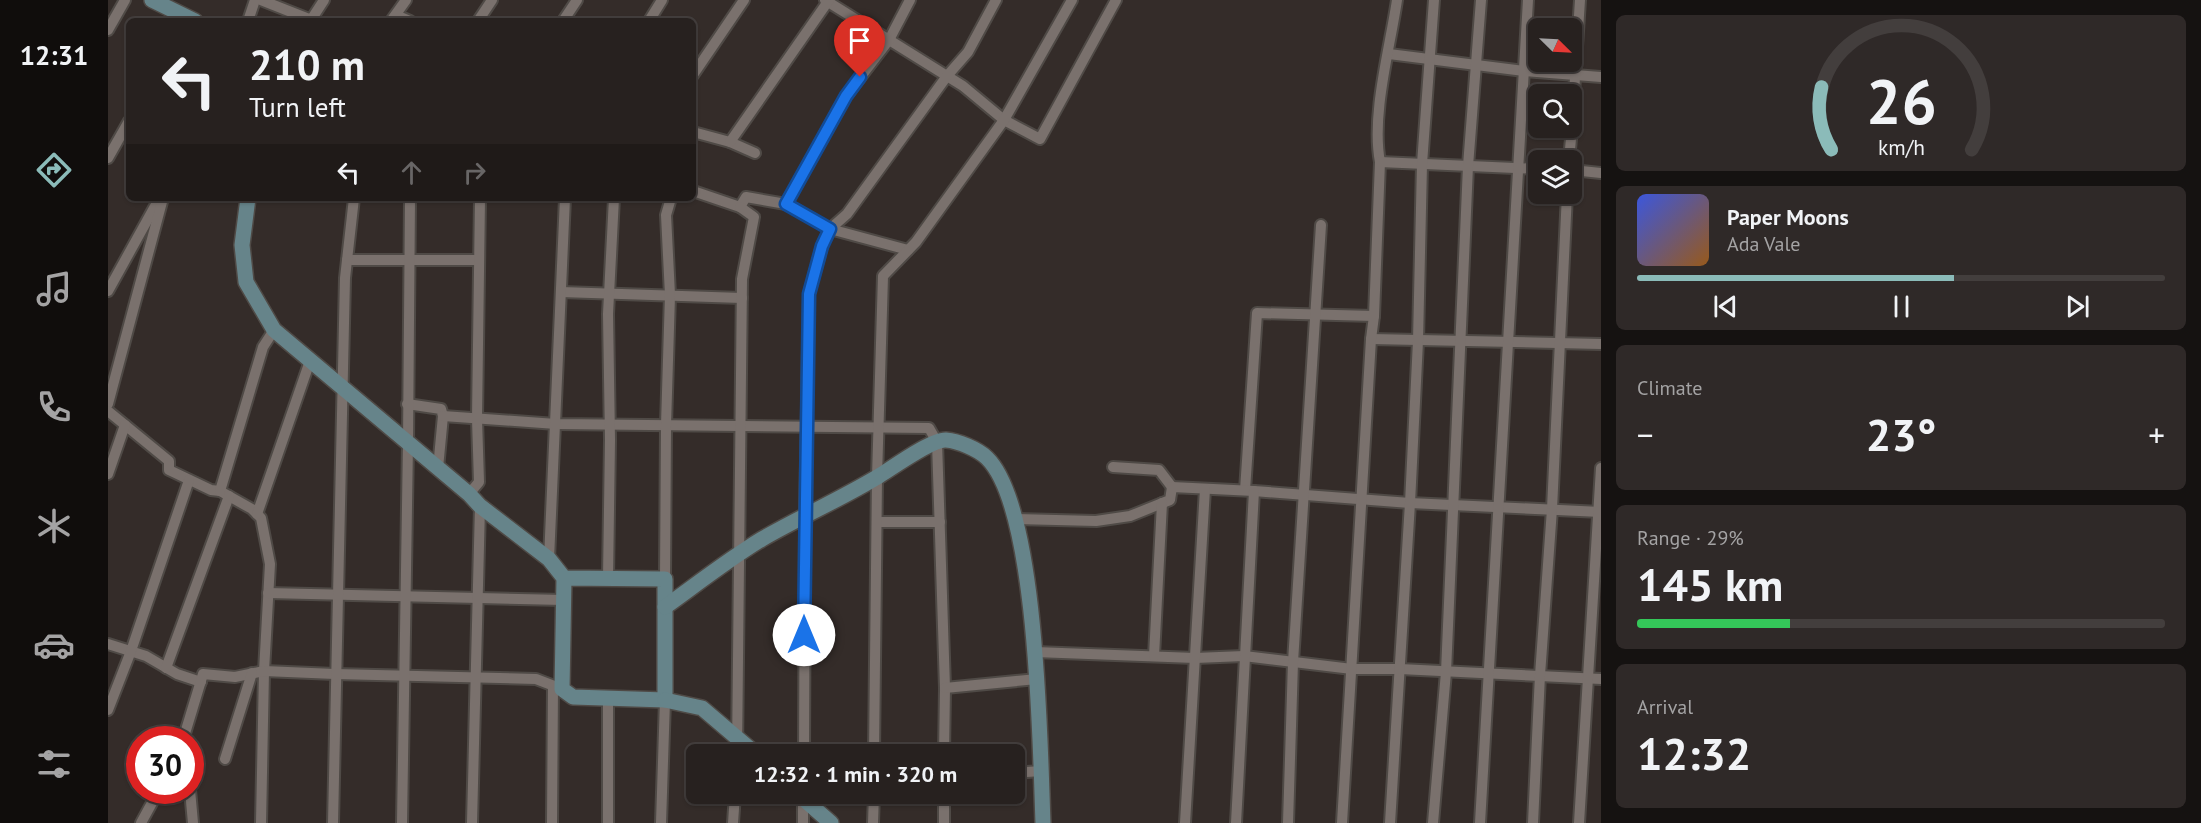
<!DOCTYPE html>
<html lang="en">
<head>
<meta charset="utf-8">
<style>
  :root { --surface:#27211f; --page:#2f2928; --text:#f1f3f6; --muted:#a4a3a4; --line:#433e3d; --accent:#8bbbb9 }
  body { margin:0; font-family:"PT Sans",sans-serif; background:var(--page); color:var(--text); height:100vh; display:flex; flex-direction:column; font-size:22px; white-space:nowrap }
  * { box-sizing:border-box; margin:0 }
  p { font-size:20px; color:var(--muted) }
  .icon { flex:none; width:33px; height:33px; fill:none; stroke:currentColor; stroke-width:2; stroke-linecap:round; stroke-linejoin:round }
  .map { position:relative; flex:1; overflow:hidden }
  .side { display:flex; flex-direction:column; gap:15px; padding:15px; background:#151211; width:600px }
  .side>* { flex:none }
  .banner { position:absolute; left:18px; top:18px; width:570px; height:183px; border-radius:9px; box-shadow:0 2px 4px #0004,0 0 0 2px var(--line); background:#27211f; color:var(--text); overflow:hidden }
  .needle { width:39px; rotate:114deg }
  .controls { position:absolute; left:1420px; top:18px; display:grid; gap:12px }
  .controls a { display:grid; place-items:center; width:54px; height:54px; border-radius:9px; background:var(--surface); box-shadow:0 2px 4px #0004,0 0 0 2px var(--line); font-size:30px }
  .speed { position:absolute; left:18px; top:726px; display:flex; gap:12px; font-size:30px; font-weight:700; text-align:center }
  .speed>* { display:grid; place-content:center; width:78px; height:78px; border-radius:50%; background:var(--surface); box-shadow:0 2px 4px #0004,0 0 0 2px var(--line); line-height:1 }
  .speed .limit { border:9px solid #d22; background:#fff; color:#111 }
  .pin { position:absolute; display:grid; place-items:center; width:51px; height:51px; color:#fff; margin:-62px -26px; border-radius:50% 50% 50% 0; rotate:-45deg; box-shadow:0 0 6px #0007 }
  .pin .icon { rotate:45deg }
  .me { position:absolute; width:66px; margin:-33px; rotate:0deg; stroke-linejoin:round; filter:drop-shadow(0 0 4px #0008) }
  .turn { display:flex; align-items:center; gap:21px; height:126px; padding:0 24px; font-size:27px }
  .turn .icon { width:78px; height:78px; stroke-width:2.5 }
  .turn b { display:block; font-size:42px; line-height:51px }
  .lanes { display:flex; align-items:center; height:57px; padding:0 24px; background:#0003; justify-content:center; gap:30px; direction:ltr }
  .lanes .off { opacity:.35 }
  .big { font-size:45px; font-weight:700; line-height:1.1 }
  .side .card { flex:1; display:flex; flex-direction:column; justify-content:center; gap:9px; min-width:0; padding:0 21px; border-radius:9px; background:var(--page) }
  .side .dial { align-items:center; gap:0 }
  .dial svg { height:156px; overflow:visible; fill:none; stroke:var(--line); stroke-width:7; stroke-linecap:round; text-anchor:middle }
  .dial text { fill:var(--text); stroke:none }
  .song { display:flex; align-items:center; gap:18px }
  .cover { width:72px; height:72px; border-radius:9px; background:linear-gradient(135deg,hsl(230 70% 55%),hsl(30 70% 35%)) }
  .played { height:6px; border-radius:3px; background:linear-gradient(90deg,var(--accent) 60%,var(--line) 60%) }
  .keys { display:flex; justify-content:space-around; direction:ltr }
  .heat { display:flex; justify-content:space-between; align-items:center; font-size:33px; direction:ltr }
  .charge { height:9px; border-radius:4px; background:linear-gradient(90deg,#34c759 29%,var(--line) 0) }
  .trip { position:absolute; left:578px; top:744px; width:339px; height:60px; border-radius:9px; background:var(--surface); box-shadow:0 2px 4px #0004,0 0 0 2px var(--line); font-weight:700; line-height:60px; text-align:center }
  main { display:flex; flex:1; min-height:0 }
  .tab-bar { display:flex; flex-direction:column; width:108px; justify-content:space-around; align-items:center; background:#100d0c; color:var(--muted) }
  .tab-bar .icon { width:42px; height:42px }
  .tab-bar .active { color:var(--accent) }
  .tab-bar b { font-size:27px; color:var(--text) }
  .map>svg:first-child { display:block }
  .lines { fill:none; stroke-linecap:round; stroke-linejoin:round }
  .street-casing { stroke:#4f4a46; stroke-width:14 }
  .secondary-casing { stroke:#4f4a46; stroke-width:18 }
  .street { stroke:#7a716d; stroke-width:10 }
  .secondary { stroke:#66848a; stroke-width:15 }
  .route-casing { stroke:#114b97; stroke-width:15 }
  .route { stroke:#1a73e8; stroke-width:10 }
</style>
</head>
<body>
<main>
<nav class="tab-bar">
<b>12:31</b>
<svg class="icon active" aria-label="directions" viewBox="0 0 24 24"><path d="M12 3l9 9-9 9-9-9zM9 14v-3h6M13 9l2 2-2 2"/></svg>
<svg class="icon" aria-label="music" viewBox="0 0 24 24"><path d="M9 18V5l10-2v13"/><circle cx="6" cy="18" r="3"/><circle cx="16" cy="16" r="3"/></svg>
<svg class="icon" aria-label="phone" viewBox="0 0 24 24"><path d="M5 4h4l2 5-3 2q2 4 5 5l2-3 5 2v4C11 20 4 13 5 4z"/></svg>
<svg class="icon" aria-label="climate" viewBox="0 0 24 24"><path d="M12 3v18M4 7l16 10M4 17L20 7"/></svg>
<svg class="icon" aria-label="car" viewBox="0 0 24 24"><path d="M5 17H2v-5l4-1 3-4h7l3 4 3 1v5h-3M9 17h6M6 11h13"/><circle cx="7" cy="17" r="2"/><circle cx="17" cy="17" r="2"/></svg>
<svg class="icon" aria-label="filters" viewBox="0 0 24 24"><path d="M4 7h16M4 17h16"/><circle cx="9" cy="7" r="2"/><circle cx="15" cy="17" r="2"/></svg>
</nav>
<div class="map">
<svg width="1493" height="823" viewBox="0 0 1493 823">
  <rect width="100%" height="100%" fill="#342c29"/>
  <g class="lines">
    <defs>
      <g id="street">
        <path d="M153,0L206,21"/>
        <path d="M717,0L855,86L896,120L932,139L1008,0"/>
        <path d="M288,15L302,21"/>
        <path d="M203,20L216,0"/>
        <path d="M140,21L147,0"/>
        <path d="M283,21L298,0"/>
        <path d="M370,21L384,0"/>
        <path d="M455,21L469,0"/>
        <path d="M541,21L554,0"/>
        <path d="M0,30L17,0"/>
        <path d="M1281,54L1416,71L1493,77"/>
        <path d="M585,75L636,0"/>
        <path d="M1464,124L1472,0"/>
        <path d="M585,132L622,142L647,153"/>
        <path d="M622,142L721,0"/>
        <path d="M0,158L21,121"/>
        <path d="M1461,160L1464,128"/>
        <path d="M1272,162C1263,115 1282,48 1289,0"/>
        <path d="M1464,170L1493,173"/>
        <path d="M585,191L632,207L638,197L678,204L722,229L800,250"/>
        <path d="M678,204L738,96L781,40L802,0"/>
        <path d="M239,260H371"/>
        <path d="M0,291L51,199"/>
        <path d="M453,292L634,298"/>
        <path d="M1263,339L1493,344"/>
        <path d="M0,404L55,198"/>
        <path d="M299,404L333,409L335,416L330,468"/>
        <path d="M0,411L61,461V470L103,490L112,491L144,509L153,518L162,564L156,671L153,823"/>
        <path d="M335,416L448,424L821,428L829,442L837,688L836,754"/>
        <path d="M1005,467L1051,470L1064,487"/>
        <path d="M0,474L17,425"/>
        <path d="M1137,490L1149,313L1266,316"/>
        <path d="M112,491L155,347L166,330"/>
        <path d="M361,494L371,482L369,419L372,198"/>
        <path d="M149,514L202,361"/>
        <path d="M907,519L988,521L1022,516L1062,500L1064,487L1146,491L1302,503L1493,512"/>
        <path d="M769,522H832"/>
        <path d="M441,559L457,198"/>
        <path d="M500,579L502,440L500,314L506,198"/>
        <path d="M557,579L558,425L562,295L558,215L563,198"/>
        <path d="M160,593L456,600"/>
        <path d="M0,644L38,656L69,674L93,682"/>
        <path d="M927,652L1087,658L1136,656L1244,669H1292L1493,679"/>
        <path d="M1046,656L1054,503"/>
        <path d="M58,668L121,496"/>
        <path d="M837,688L929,679"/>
        <path d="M500,699V823"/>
        <path d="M0,710L23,651L81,480"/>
        <path d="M75,740L95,674L127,677L156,671L227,674L428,679L454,689"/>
        <path d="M629,754L634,279L646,217L632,207"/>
        <path d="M696,754L697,516L701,294L714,246L722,229L739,214L839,76L860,52L888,0"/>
        <path d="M766,754L769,477L775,276L808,242L896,120L964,0"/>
        <path d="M117,759L144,673"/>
        <path d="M906,773L933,771"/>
        <path d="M82,790L85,823"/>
        <path d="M33,823L51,790"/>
        <path d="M225,823L237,278L246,198"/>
        <path d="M294,823L300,443L302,198"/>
        <path d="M364,823L372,506"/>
        <path d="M444,823L445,686"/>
        <path d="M553,823L557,700"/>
        <path d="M625,823L627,794"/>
        <path d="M695,823V797"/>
        <path d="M765,823L766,794"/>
        <path d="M836,823V794"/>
        <path d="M1077,823L1097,489"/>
        <path d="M1128,823L1146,491"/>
        <path d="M1180,823L1185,662L1213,225"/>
        <path d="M1234,823L1263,339L1266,316L1272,162L1431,169"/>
        <path d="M1282,823L1302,503L1310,341L1314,164L1326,0"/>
        <path d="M1325,823L1338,672L1360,166L1373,0"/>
        <path d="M1372,823L1420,0"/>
        <path d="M1425,823L1432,675L1444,509L1459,194"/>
        <path d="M1471,823L1493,468"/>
      </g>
      <g id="secondary">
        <path d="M44,0L87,21"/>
        <path d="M140,198L134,245L138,282L166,330L361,494L372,506L441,559L456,578L454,689L465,697L557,700V579L456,578"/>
        <path d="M557,607C589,584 621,559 654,539C692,517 733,499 771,476C784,468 824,439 838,440C850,441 870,449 879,458C930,508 932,748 935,823"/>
        <path d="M557,700L594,708L648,754"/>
        <path d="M690,794L723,823"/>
      </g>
    </defs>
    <!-- street casing -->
    <use href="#street" class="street-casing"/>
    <!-- secondary casing -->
    <use href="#secondary" class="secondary-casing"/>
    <!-- street -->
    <use href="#street" class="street"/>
    <!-- secondary -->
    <use href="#secondary" class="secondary"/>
  </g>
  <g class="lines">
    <defs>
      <path id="route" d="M696,635L701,294L714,246L722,229L678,204L738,96L752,77"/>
    </defs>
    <!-- route casing -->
    <use href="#route" class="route-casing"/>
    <!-- route -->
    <use href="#route" class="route"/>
  </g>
</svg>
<div class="controls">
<a><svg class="needle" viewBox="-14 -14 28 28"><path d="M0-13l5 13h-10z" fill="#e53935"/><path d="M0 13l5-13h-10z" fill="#a4a3a4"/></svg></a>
<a><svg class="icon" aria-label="search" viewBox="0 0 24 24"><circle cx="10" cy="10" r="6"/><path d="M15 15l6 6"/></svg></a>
<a><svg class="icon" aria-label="layers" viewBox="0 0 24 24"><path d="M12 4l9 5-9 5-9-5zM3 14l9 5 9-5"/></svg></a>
</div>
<div class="speed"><div class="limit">30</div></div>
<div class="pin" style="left:752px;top:77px;background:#d93025"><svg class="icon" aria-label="arrive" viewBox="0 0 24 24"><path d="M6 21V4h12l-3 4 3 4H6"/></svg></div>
<svg class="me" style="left:696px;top:635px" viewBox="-20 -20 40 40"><circle r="19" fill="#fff"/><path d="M0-13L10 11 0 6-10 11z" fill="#1a73e8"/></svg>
<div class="trip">12:32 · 1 min · 320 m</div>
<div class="banner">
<div class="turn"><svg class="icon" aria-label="left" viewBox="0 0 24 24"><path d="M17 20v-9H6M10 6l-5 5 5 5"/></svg><div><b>210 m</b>Turn left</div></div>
<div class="lanes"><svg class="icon" aria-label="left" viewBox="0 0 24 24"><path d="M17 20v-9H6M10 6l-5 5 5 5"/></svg><svg class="icon off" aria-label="ahead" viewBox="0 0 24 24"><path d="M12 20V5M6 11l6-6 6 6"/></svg><svg class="icon off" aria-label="right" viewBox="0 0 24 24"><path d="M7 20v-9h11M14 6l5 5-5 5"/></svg></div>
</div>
</div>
<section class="side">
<div class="card dial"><svg viewBox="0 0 100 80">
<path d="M14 69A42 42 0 1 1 86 69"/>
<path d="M14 69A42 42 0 0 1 9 37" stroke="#8bbbb9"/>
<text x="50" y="56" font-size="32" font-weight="700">26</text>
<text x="50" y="72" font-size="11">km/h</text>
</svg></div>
<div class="card">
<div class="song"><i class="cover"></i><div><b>Paper Moons</b><p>Ada Vale</p></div></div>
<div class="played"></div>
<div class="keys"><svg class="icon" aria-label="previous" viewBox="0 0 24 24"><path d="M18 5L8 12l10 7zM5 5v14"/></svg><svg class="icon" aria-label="pause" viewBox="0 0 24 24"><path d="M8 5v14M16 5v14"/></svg><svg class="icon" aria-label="next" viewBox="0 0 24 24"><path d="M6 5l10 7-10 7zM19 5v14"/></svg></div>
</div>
<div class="card"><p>Climate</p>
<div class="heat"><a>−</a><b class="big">23°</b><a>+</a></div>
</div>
<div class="card"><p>Range · 29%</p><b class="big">145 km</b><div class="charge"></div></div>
<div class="card"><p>Arrival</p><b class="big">12:32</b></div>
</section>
</main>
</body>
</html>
